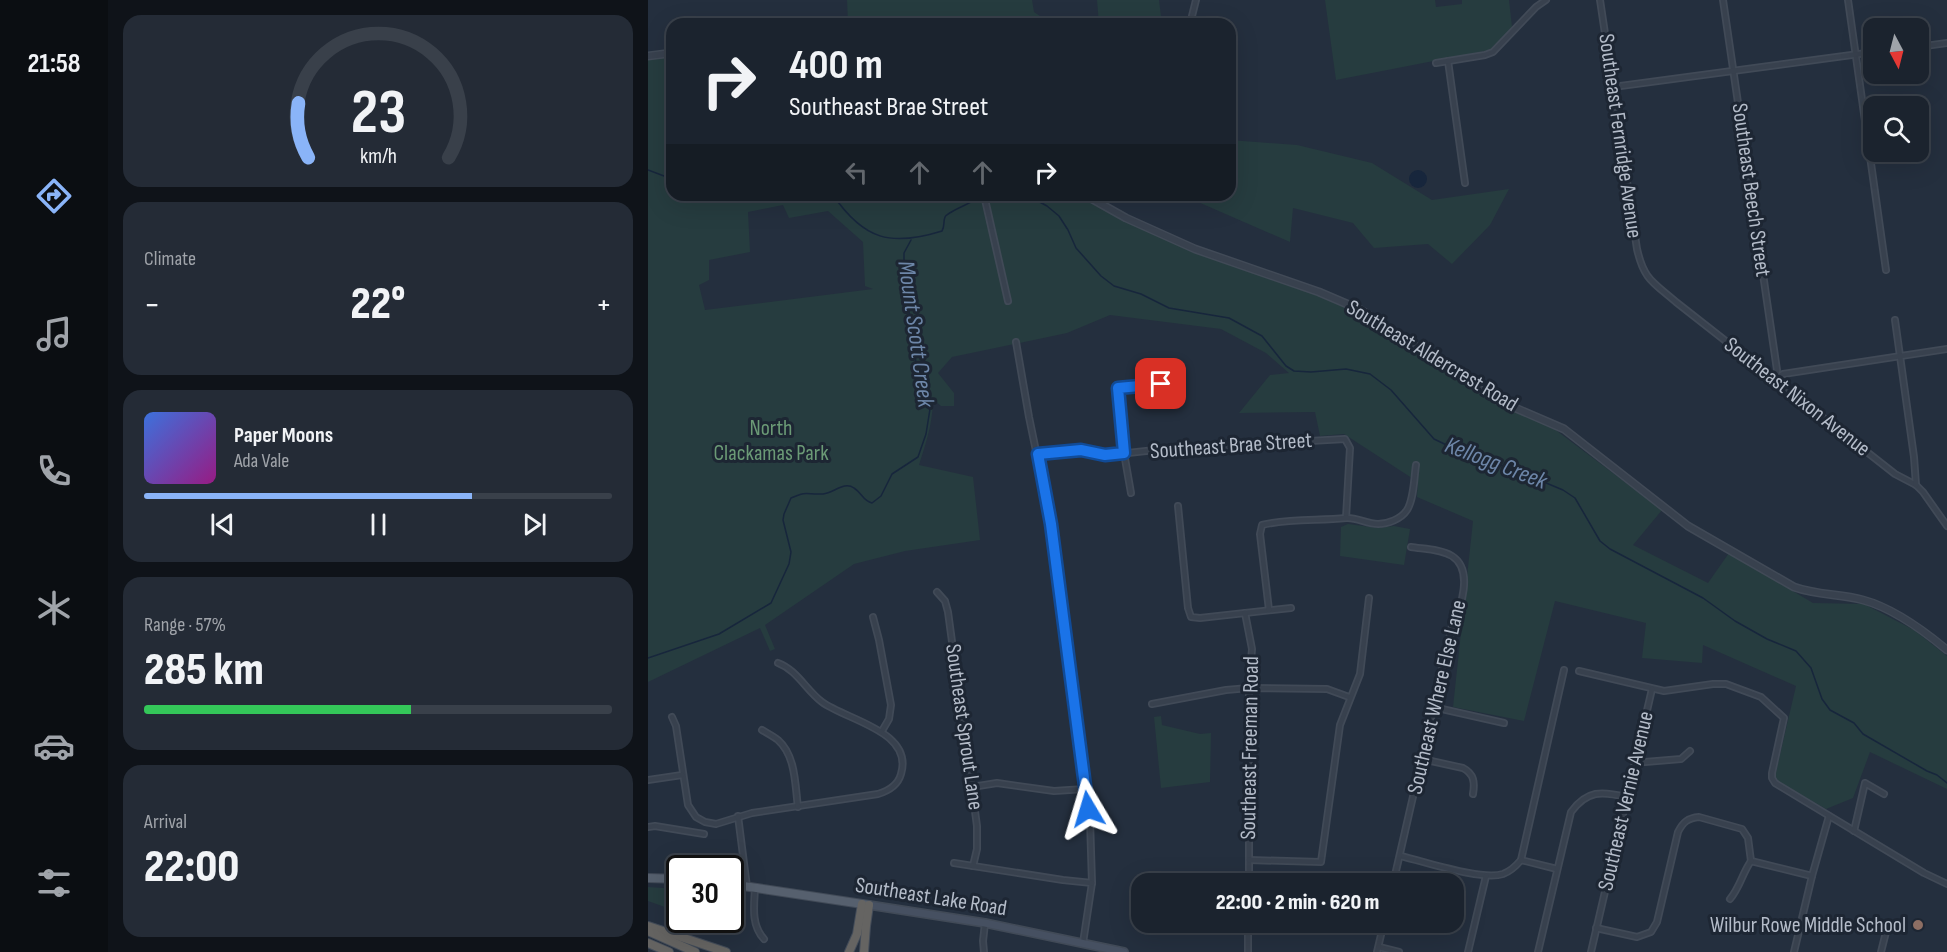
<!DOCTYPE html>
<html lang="en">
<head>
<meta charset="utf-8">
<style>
  :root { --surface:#1b232e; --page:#242b36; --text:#f1f3f6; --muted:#a0a4aa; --line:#39404a; --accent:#8ab4f8 }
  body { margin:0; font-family:"Sofia Sans Condensed",sans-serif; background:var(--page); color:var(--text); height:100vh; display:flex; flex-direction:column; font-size:22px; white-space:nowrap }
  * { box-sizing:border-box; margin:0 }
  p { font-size:20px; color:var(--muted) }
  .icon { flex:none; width:33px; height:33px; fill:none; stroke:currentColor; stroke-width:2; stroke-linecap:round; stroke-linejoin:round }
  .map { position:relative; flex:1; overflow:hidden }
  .side { display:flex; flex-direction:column; gap:15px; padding:15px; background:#0f1319; width:540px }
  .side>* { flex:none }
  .hud { position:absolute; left:18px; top:18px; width:570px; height:183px; border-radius:18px; box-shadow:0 6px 24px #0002,0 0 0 2px var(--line); background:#1b232e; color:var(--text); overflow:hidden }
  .needle { width:39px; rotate:173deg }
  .buttons { position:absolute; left:1215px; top:18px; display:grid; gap:12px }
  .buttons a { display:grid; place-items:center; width:66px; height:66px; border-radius:12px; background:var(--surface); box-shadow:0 6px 24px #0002,0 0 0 2px var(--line); font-size:30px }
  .speed { position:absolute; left:18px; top:855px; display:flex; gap:12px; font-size:30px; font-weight:700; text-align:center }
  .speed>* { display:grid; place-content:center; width:78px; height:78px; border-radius:50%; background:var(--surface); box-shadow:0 6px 24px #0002,0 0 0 2px var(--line); line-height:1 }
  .speed .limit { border:3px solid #111; border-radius:9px; background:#fff; color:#111 }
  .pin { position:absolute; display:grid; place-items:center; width:51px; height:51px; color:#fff; margin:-26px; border-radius:12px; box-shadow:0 3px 9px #0006 }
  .me { position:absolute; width:66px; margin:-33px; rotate:353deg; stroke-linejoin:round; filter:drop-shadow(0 0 4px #0008) }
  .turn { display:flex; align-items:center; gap:21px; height:126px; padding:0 24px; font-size:27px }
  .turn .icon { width:78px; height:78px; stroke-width:2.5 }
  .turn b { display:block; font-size:42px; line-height:51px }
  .lanes { display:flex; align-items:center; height:57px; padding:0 24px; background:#0003; justify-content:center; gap:30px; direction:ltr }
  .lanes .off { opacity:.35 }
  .big { font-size:45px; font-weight:800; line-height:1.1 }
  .side .widget { flex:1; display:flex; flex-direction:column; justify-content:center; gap:9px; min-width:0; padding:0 21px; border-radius:18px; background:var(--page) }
  .side .dial { align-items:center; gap:0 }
  .dial svg { height:156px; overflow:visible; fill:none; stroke:var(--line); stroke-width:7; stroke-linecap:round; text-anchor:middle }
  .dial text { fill:var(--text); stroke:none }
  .song { display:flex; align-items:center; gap:18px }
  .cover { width:72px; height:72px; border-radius:9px; background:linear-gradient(135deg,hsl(220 70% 55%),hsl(310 70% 35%)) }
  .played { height:6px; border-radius:3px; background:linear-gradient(90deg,var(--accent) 70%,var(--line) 70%) }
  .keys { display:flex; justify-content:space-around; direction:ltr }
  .heat { display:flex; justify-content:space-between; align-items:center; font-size:33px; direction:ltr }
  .charge { height:9px; border-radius:4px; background:linear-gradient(90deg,#34c759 57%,var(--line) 0) }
  .trip { position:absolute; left:483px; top:873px; width:333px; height:60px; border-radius:18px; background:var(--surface); box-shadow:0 6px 24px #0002,0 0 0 2px var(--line); font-weight:800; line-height:60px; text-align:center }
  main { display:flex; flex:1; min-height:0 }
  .menu { display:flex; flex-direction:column; width:108px; justify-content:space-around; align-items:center; background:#0b0e12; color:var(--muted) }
  .menu .icon { width:42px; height:42px }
  .menu .active { color:var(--accent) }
  .menu b { font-size:27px; color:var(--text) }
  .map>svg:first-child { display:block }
  .green { fill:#263c3f; fill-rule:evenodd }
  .water { fill:#17263c }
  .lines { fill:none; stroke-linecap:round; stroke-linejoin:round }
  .stream { stroke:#17263c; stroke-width:1.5 }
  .minor-casing { stroke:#414a57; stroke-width:8 }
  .tertiary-casing { stroke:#414a57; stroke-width:9 }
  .secondary-casing { stroke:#414a57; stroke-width:10 }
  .primary-casing { stroke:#414a57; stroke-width:10 }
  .trunk-casing { stroke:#434c59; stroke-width:10 }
  .minor { stroke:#38414e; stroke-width:4.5 }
  .tertiary { stroke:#38414e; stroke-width:6 }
  .secondary { stroke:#465061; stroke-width:7 }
  .primary { stroke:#56606e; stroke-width:8 }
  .trunk { stroke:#656462; stroke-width:8 }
  .route-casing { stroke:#114b97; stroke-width:15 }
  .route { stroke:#1a73e8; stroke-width:10 }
  .education-dot { fill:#8d6e63; stroke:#1d2633; stroke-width:2 }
  .labels { text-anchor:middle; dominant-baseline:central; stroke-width:6; stroke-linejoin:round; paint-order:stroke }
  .street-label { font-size:22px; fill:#b4bcc9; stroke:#1d2633 }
  .park-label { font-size:22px; fill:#6b9a76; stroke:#1d2633 }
  .poi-label { font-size:22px; fill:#b4bcc9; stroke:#1d2633; text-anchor:end }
  .water-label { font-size:24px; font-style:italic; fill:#6d86a8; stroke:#1d2633 }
</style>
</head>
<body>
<main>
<nav class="menu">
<b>21:58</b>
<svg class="icon active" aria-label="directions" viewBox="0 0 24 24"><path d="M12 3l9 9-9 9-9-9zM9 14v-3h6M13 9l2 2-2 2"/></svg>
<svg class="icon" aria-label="music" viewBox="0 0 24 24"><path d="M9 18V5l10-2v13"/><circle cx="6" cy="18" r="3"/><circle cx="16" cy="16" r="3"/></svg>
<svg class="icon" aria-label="phone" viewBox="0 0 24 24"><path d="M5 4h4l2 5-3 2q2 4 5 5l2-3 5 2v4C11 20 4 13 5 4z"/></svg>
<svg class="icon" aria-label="climate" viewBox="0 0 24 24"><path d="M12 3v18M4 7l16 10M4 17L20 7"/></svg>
<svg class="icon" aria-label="car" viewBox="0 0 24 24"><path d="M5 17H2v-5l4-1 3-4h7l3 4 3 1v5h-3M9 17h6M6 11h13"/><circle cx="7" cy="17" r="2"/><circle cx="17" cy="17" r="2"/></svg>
<svg class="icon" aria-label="filters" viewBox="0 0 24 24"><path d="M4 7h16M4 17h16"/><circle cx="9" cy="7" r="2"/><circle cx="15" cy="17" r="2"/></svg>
</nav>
<section class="side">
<div class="widget dial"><svg viewBox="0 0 100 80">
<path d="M14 69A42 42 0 1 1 86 69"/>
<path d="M14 69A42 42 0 0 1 9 41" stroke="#8ab4f8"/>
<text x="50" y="56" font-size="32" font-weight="700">23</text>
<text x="50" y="72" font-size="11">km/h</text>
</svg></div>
<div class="widget"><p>Climate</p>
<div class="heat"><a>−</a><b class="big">22°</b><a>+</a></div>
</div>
<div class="widget">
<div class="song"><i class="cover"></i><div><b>Paper Moons</b><p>Ada Vale</p></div></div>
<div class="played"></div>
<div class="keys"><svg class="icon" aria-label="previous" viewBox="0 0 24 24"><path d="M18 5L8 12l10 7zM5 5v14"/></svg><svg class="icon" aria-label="pause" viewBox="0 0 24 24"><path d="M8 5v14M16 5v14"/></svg><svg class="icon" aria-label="next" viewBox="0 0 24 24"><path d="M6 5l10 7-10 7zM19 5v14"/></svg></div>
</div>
<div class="widget"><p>Range · 57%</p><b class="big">285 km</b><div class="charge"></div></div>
<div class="widget"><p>Arrival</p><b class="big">22:00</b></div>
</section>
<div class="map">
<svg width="1299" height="952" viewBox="0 0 1299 952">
  <rect width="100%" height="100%" fill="#242f3e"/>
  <!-- green -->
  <g class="green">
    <path d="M199,0H384L386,12L404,24H200Z"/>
    <path d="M449,0H511L514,24H451Z"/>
    <path d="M677,0H787L788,7L814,4V0H861L864,27L842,50L688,80Z"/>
    <path d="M24,56V195H431L531,246L697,305L860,408L901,425L1014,510L985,545L1060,583L1081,553L1165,603L1216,604L1266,630L1299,656V789L1222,752L1205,798L1178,809L1131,782L1127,776L1148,686L1055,645L1054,663L994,658L998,623L907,601L876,721L805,707L825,521L769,497L770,482L696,434L672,436L667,412L591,413L622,375L641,373L618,353L573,329L462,315L419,333L304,357L290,373L306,393V406H293L285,399C285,422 278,443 271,465L325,477L332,540L257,551L206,564L117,625L127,649L122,651L112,628L0,682V59ZM135,205L141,218L180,211L215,242L217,286L225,289L57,310L51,285L61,280V260L102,252L100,212Z"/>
    <path d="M582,140L649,145L724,163L784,200L861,189L842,225L804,264L780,244L726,248L705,223L645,208L642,242L534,195H582Z"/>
    <path d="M700,524L730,528L746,526L762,529L756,565L692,556L693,527Z"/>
    <path d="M513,716L514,725L552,734L563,733L562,782L513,788L506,717Z"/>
    <path d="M0,887L31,889V912L0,901Z"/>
  </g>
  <!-- water -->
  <circle class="water" cx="770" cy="179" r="9"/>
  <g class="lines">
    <!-- stream -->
    <g class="stream">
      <path d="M0,170L24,179"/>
      <path d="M52,195C62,203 69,199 79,195"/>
      <path d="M185,195C216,240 243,247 294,231C297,226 295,222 297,217C298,212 327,202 335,195"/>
      <path d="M379,195L399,206L411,216L420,230L428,248L453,276L466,286L493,294L521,308L581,318L614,336L638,366L646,371L663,372L698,369L722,374L743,390L786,439L830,460L860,467L915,490L927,498L952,541L962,549L1055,598L1087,621L1119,639L1148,651L1163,668L1174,699L1182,710L1206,723L1215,734L1279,771L1289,775L1299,783"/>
      <path d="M0,658L71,634L123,603L141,564L143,552L135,520L136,514L143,498C161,490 158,495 175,494C186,493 196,481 206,488C214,493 215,501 224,503L233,496L244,474L270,457L278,434L282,409L280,392L271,378L265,346L256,269V253L263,240"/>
    </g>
    <defs>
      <g id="minor">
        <path d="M952,0L989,249C996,280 1005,282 1028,302L1247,474L1268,485L1275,492L1299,526"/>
        <path d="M1075,0L1129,370L1127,380"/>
        <path d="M1200,0L1238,270"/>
        <path d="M542,24L548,0"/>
        <path d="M1270,47L1299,43"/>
        <path d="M800,61L817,183"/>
        <path d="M788,63L837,55L845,52L888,7L898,0"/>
        <path d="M965,87L1226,52"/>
        <path d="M336,195L360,301"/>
        <path d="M1247,320L1266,457L1268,485"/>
        <path d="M368,342L381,417L403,524L442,820L444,883L435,943"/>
        <path d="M1127,380L1135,374L1299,349"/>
        <path d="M390,455L433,450L462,455L507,450L697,439L702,448L698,518"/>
        <path d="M483,493L476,453L470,389L513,384L523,388"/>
        <path d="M530,506L540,608L543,617L552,618L643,608"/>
        <path d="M289,592L297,601L300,612L329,826V849L325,866"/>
        <path d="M621,610L612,534L614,525C642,518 671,521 698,518C708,517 719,524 730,524C740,524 753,519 759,510C766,499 766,478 768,465"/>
        <path d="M597,613L604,649L601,688V884"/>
        <path d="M225,617L231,640L243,705L241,719L234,731"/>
        <path d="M931,671L1016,691L1065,684H1078L1113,697L1136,718L1124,773V778L1127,783L1276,873L1299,884"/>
        <path d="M504,704L578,690L601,688L679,689L701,697"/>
        <path d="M785,707L856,723"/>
        <path d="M24,717L28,726L40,805L48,817L57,822L68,824L104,813L230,794C240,791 250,785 253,774C266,731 198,720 174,702C158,690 149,670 130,663"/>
        <path d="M114,730C119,733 125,736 130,740C148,756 147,785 150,807"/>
        <path d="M774,759L815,768C826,774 827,782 825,794"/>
        <path d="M987,760L997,762L1033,759L1042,751"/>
        <path d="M0,780L34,775"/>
        <path d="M324,787L349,783L406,791L437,789"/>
        <path d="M90,816L99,887"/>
        <path d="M0,827L7,826L56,834"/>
        <path d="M1206,831L1217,783L1236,794"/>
        <path d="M752,856C776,861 833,881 855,874C863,871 868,866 873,860L916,670"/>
        <path d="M601,860L673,862L692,725L712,674L721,598"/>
        <path d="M873,860L909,869"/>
        <path d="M1103,861L1164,876"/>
        <path d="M306,863L415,880L444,883"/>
        <path d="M745,884L804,626C813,608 826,570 804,556C793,549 775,549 763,547"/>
        <path d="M107,888C106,906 103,925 116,939"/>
        <path d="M1082,899C1092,887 1094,874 1103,861"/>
        <path d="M948,928L989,937L1003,932L1009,922L1030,832C1035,822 1040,818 1051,817L1094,829L1100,838L1103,861"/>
        <path d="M731,947L751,952"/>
        <path d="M336,952L335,941L337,923"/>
        <path d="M600,952V922"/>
        <path d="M729,952L736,922"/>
        <path d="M820,952L838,876"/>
        <path d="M890,952L923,812C939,790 954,791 978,797"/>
        <path d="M943,952L1004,689"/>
        <path d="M1146,952L1164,876L1181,816"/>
        <path d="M1233,952L1240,924"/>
      </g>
      <g id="tertiary">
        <path d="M0,56L24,53"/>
        <path d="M437,195L478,218L547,249L671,292L713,310L849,400L916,429L1040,526L1146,587C1168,595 1192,594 1215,600C1245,608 1275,630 1299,650"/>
      </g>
      <path id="secondary" d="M221,905L337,923L476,952"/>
      <g id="primary">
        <path d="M0,878L32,879"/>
        <path d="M82,884L221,905"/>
      </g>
      <g id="trunk">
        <path d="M0,926L78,952"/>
        <path d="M0,931L47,952"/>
        <path d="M0,943L21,952"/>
        <path d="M201,952L209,934L214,904"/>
        <path d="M216,952L218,926L221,905"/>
      </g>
    </defs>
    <!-- minor casing -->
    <use href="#minor" class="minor-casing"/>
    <!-- tertiary casing -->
    <use href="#tertiary" class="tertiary-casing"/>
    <!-- secondary casing -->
    <use href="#secondary" class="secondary-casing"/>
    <!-- primary casing -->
    <use href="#primary" class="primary-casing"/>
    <!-- trunk casing -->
    <use href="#trunk" class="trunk-casing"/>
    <!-- minor -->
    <use href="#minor" class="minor"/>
    <!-- tertiary -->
    <use href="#tertiary" class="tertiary"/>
    <!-- secondary -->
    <use href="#secondary" class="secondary"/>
    <!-- primary -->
    <use href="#primary" class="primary"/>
    <!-- trunk -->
    <use href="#trunk" class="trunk"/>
  </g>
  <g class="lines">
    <defs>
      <path id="route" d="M440,809L403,524L390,454L433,450L457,455L476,453L470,388L513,384"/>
    </defs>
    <!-- route casing -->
    <use href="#route" class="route-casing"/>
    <!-- route -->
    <use href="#route" class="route"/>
  </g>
  <!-- markers -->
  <circle class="education-dot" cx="1270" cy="925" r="6"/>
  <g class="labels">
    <!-- street labels -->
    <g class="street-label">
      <text transform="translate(972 136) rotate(82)">Southeast Fernridge Avenue</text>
      <text transform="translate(1103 190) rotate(82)">Southeast Beech Street</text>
      <text transform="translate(784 356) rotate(31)">Southeast Aldercrest Road</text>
      <text transform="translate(1149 397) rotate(38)">Southeast Nixon Avenue</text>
      <text transform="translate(583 446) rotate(-4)">Southeast Brae Street</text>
      <text transform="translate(789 697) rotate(-77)">Southeast Where Else Lane</text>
      <text transform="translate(316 727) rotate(82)">Southeast Sprout Lane</text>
      <text transform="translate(602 748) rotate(-89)">Southeast Freeman Road</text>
      <text transform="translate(978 801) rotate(-77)">Southeast Vernie Avenue</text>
      <text transform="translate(283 897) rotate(9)">Southeast Lake Road</text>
    </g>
    <!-- park labels -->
    <g class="park-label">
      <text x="123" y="428">North<tspan x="123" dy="25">Clackamas Park</tspan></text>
    </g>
    <!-- poi labels -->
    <g class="poi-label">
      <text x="1258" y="925">Wilbur Rowe Middle School</text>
    </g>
    <!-- water labels -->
    <g class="water-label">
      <text transform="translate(268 334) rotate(82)">Mount Scott Creek</text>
      <text transform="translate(848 463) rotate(21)">Kellogg Creek</text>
    </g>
  </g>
</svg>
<div class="buttons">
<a><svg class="needle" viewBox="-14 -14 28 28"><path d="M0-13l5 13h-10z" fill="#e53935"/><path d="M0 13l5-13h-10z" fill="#a0a4aa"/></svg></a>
<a><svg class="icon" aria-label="search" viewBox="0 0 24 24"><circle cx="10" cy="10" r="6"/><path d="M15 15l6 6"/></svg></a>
</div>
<div class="speed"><div class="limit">30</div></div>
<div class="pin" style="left:513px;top:384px;background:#d93025"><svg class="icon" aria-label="arrive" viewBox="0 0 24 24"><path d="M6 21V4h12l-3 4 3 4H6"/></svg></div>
<svg class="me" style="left:440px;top:809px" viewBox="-20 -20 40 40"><path d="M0-17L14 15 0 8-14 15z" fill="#1a73e8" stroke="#fff" stroke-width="4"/></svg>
<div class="trip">22:00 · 2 min · 620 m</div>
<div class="hud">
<div class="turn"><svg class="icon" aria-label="right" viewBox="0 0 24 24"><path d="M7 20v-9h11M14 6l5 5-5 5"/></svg><div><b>400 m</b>Southeast Brae Street</div></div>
<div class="lanes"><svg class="icon off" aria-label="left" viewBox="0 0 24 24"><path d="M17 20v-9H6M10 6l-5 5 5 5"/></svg><svg class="icon off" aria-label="ahead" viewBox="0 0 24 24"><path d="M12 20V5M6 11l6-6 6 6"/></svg><svg class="icon off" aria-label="ahead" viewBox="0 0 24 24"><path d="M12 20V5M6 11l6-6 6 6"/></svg><svg class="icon" aria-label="right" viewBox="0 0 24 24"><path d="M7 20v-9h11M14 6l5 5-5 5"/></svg></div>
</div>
</div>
</main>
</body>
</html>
